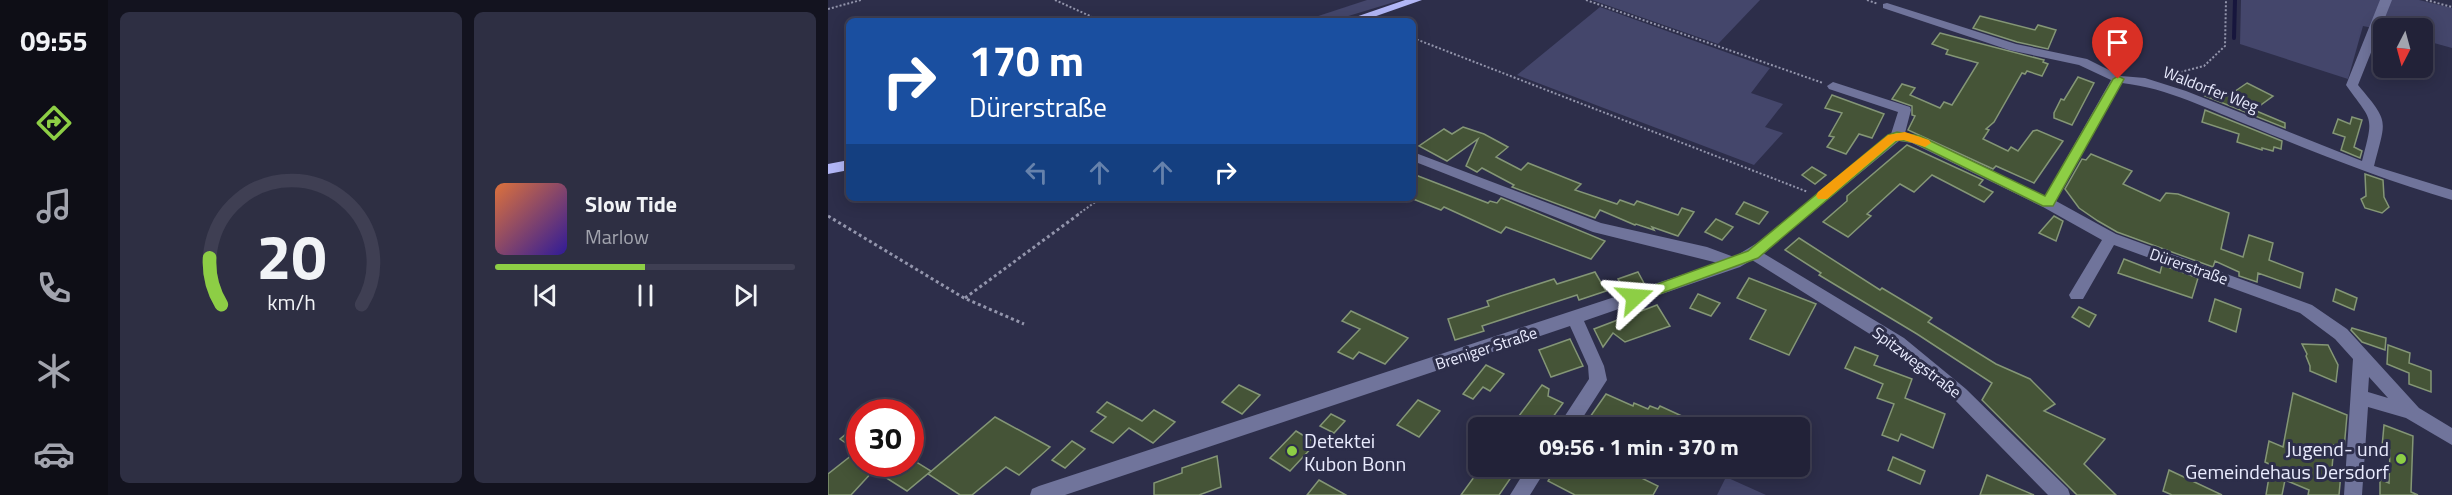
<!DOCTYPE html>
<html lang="en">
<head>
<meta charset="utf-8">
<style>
  :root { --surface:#222238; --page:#2e2f43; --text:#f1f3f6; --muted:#a2a4ae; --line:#3f3f53; --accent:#8dce45 }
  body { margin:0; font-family:"Titillium Web",sans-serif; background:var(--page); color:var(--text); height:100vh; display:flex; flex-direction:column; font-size:22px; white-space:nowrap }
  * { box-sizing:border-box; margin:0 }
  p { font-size:20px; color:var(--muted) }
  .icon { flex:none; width:33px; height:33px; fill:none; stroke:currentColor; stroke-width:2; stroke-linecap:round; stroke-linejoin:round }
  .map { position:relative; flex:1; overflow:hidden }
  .drawer { display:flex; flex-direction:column; gap:12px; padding:12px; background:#13131f; width:720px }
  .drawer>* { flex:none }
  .top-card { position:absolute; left:18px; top:18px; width:570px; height:183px; border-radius:9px; box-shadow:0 3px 15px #0003,0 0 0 2px var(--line); background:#1a4fa0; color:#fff; overflow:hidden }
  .needle { width:39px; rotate:186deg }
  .tools { position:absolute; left:1545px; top:18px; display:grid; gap:12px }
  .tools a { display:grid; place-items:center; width:60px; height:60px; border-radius:9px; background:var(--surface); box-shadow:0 3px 15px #0003,0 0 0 2px var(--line); font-size:30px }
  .speed { position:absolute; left:18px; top:399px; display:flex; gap:12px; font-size:30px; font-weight:700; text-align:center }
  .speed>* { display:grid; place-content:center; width:78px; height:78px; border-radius:50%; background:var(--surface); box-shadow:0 3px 15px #0003,0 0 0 2px var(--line); line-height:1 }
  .speed .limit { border:9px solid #d22; background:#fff; color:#111 }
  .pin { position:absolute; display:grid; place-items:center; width:51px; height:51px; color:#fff; margin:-62px -26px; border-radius:50% 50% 50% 0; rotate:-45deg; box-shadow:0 0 6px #0007 }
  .pin .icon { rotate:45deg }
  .me { position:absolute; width:66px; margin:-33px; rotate:71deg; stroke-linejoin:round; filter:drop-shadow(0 0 4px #0008) }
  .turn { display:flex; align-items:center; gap:21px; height:126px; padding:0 24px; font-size:27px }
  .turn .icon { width:78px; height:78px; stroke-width:2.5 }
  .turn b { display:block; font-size:42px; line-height:51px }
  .lanes { display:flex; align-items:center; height:57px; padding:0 24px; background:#0003; justify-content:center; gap:30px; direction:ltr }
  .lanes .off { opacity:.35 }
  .drawer .tile { flex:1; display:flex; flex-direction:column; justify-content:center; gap:9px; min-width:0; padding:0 21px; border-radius:9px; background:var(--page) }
  .drawer .dial { align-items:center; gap:0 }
  .dial svg { height:156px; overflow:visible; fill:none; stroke:var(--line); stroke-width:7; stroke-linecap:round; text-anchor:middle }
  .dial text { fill:var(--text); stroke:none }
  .song { display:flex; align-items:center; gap:18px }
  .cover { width:72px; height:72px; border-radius:9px; background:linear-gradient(135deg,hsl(20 70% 55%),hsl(250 70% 35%)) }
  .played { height:6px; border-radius:3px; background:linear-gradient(90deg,var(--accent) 50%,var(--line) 50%) }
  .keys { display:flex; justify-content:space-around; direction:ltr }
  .drawer .tiles { flex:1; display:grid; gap:12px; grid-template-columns:repeat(2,1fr) }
  .trip { position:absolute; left:640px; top:417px; width:342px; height:60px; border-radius:9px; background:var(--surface); box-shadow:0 3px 15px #0003,0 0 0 2px var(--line); font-weight:700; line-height:60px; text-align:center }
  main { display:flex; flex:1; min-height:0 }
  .tab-bar { display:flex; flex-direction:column; width:108px; justify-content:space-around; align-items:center; background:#0e0e16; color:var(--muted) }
  .tab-bar .icon { width:42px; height:42px }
  .tab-bar .selected { color:var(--accent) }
  .tab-bar b { font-size:27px; color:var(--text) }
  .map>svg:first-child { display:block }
  .green { fill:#44466b }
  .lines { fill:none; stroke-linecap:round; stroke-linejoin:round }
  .stream { stroke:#17163d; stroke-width:4 }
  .building { fill:#455437; stroke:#849676; stroke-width:1.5 }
  .path-far1 { stroke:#9395ac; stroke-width:2; stroke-dasharray:2 2; stroke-linecap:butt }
  .path { stroke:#9395ac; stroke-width:3; stroke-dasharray:3 3; stroke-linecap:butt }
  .minor { fill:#70749b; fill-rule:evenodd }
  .major { fill:#b2b7f7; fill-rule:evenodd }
  .route { fill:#8dce45; stroke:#5c862d; stroke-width:1.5 }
  .slow { fill:#f59e0b }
  .poi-dot { fill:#8dce45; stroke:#2d2e4a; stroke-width:2 }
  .labels { text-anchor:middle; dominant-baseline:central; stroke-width:6; stroke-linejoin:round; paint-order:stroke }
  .street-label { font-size:16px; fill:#e9ebfe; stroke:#2d2e4a }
  .near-poi-label { font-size:20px; fill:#e9ebfe; stroke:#2d2e4a; text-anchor:start }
</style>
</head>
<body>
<main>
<nav class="tab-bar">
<b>09:55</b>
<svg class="icon selected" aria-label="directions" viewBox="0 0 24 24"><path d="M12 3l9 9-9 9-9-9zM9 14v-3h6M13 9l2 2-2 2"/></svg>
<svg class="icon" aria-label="music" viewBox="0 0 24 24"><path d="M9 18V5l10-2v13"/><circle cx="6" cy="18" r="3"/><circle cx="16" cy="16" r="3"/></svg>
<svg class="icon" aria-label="phone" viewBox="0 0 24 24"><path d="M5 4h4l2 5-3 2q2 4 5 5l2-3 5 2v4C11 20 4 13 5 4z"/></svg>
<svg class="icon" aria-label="climate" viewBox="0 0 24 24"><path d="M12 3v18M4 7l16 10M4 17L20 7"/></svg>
<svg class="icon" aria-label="car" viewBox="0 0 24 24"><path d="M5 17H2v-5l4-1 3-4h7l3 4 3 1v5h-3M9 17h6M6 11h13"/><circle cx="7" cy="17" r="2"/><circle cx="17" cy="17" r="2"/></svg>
</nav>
<section class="drawer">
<div class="tiles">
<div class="tile dial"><svg viewBox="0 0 100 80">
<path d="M14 69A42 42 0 1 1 86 69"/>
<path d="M14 69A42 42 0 0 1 8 45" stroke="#8dce45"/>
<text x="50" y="56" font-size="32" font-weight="700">20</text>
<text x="50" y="72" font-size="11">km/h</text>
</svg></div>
<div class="tile">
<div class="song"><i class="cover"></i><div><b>Slow Tide</b><p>Marlow</p></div></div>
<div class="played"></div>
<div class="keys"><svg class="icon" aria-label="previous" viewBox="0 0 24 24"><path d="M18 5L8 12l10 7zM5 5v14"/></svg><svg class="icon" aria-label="pause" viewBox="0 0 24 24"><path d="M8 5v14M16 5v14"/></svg><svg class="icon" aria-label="next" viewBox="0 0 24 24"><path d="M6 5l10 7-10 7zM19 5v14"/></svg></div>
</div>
</div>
</section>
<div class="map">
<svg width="1624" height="495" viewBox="0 0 1624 495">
  <rect width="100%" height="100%" fill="#2d2e4a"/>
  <!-- green -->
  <g class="green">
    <path d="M539,0H573L504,21H475Z"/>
    <path d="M764,0H932L890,44Z"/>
    <path d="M1413,0H1591L1624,8V48L1595,40L1594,28H1556L1555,30L1535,26L1520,79L1412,44Z"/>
    <path d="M772,7L942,68L923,93L955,104L937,127L955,133L926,165L689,75Z"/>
    <path d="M898,477L938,495H889Z"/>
  </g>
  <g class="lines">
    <!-- stream -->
    <path class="stream" d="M1406,38L1407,0"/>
  </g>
  <!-- building -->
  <g class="building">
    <path d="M1152,16L1207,30L1210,25L1228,30L1220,49L1189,42L1145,28Z"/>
    <path d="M1112,33L1216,60L1215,62L1220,64L1214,76L1199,71L1197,74L1194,73L1166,122L1158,129L1161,130L1155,139L1180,151L1183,147L1190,151L1205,131L1209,130L1235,141L1206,183L1168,166L1165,169L1080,130L1087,116L1084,115V106L1064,99L1074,84L1087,88L1082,95L1112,108L1116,102L1124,105L1150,63L1118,54L1120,50L1104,44Z"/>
    <path d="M1250,77L1266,83L1244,125L1226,118V113L1233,99L1236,100Z"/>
    <path d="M1419,83L1445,96L1426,110L1457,123V128L1377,96L1383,89L1400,96Z"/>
    <path d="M1004,95L1056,114L1044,138L1031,134L1018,154L999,147L1006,137L1001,136L1014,113L997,108Z"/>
    <path d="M1377,110L1454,141L1453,149L1446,147L1445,151L1434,148V150L1409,142L1411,134L1374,122Z"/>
    <path d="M1524,117L1534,120L1526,147L1534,151L1532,158L1513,150L1517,137L1505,133L1510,119L1522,124Z"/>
    <path d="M635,127L656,134L680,147L668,157L693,170L700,163L753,184L747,190L789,204L792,200L806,205L809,201L850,215L854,208L866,212L850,236L824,227L826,230L808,224L807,225L772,210L767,218L684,187L686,185L654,168L649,172L638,166L650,139L619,161L591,146L616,129L624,134Z"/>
    <path d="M1079,145L1155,180L1151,185L1165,192L1156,202L1104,175L1086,192L1072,184L1039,214L1043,216L1020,237L995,222L1019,201V196Z"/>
    <path d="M1263,154L1304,171L1295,184L1332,201L1338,193L1350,194L1401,213L1393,249L1415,257L1421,235L1445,243L1441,260L1475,273L1472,288L1430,273L1429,282L1411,276V272L1387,261L1385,267L1289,232L1270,221L1251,208L1237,189L1254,159L1258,160Z"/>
    <path d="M984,167L998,175L987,184L974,175Z"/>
    <path d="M585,174L660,203L662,201L669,203L673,198L777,241L763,259L678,227L673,233L616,207L613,210L585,199Z"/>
    <path d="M1537,174L1555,180L1556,197L1561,207L1554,213L1537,208L1533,199L1538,196Z"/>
    <path d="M916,202L940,212L931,224L908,214Z"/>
    <path d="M1226,216L1235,221L1228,241L1211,233Z"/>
    <path d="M888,219L905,227L894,240L877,232Z"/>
    <path d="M971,238L1052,290L1054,288L1104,318L1100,322L1168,364L1202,379L1227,404L1216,411L1277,439L1256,464L1288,495H1249L1154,400L1164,383L1089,334L991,275L993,273L957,250Z"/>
    <path d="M1296,259L1332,273L1334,265L1370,278L1364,298L1290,273Z"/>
    <path d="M767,272L778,291L751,300L749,295L654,326L656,331L627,340L620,319L661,306L659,301L673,296L726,279L729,284Z"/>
    <path d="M810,272L817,285L797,291L790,279Z"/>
    <path d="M921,278L988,304L961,355L922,339L938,310L909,298Z"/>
    <path d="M1508,289L1529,298L1526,310L1505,301Z"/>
    <path d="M870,294L892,303L883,316L862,308Z"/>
    <path d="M1387,299L1413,309L1408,332L1381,321Z"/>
    <path d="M829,305L842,326L797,342L785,333L775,347L766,329Z"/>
    <path d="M1251,307L1268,315L1261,327L1244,317Z"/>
    <path d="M523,311L555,326L580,338L557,364L531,352L525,359L510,352L532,329L514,321Z"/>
    <path d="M1524,328L1558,338L1557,350L1534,342L1523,330Z"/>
    <path d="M742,339L755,366L723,377L711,350Z"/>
    <path d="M1474,344L1500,345L1510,365L1508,382L1482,371V366L1478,356L1479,354Z"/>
    <path d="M1560,345L1582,353L1581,363L1603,371V392L1581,384V373L1559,364Z"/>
    <path d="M1027,347L1050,356L1046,365L1084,379L1077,398L1117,414L1105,448L1073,434L1070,441L1054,435L1066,404L1049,398L1055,384L1017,368Z"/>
    <path d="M658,365L676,374L662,391L655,387L645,399L635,394Z"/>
    <path d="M411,385L432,395L414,414L394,402Z"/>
    <path d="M714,385L721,389L720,396L735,403L717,428H682Z"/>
    <path d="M1465,393L1519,415L1516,449L1506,445L1504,468L1513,473L1511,495H1480L1481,490L1457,480L1454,495H1438L1443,465L1437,462L1441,441L1455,447Z"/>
    <path d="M778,394L805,406L806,403L820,409L822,406L830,409L832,406L880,428H785L762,417Z"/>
    <path d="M590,400L612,411L591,437L569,425Z"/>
    <path d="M279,402L314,421L326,410L347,422L325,443L301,428L285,443L263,431L278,417L269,412Z"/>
    <path d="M503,414L517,421L506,433L492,426Z"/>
    <path d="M167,417L222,447L191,475L178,467L144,495H132L100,474Z"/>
    <path d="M1556,425L1585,436L1583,492L1590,495H1552V479L1561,483L1562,450L1554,447Z"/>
    <path d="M23,430L32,435V464H82V458L103,471L79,491L46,470L23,495H0V474L29,451L12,439Z"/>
    <path d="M468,431L488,443L462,471L442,458Z"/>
    <path d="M244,441L257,449L237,468L224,460Z"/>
    <path d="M389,456L393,487L371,495H326V483L354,473V468Z"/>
    <path d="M1065,457L1097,471L1092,484L1060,470Z"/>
    <path d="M654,466H669L667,470L682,479L671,495H633Z"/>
    <path d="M730,466H769L781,473L785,466H804L801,472L830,486L825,495H747L720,481Z"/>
    <path d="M1341,470L1394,495H1344L1335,491Z"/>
    <path d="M1159,475L1206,495H1152Z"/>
    <path d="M491,480L518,495H479Z"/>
  </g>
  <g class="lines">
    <!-- path-far1 -->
    <g class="path-far1">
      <path d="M227,0L273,21"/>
      <path d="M758,0L995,83"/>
      <path d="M1039,0L1050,4"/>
      <path d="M1598,0L1624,7"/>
      <path d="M0,9L33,0"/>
      <path d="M585,38L980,192"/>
      <path d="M1337,76L1376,66L1397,46L1398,0"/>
      <path d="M249,215L273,198"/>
    </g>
    <!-- path -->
    <g class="path">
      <path d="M0,216L136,298L196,324"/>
      <path d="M137,298L251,214"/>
    </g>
    <!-- minor -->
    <g class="minor">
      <path d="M1552,0H1564L1530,85C1562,123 1558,119 1546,166L1624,190V200C1556,180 1490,154 1425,127C1382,110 1340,88 1294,83L1228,201L1288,234L1484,305L1519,329L1591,408L1624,428V445L1578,418L1540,407L1534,495H1516L1525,359L1507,339L1472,313L1286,245L1255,299H1243L1241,295L1274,240L1215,207L1084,143L1071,141L935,253L1076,338L1138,389L1240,489L1242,495H1220L1126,399L1064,348L924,260L912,267L756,321L776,366L779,380L748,428H729L761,379L760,366L742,326L237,495H202L204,489L211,486L890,263L765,232L585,161V152L773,223L879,247L906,257L934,240L1063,134L1070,112L1001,89L999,86L1005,82L1082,107L1083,110L1077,133L1092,136L1217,196L1283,80L1251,65L1181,50L1055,8V4L1059,3L1188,44L1259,59L1293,76L1317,78L1358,91L1534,161C1546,114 1545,123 1518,85ZM1541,377L1560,398L1540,392Z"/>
      <path d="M700,466H720L702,495H682Z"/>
    </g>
    <!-- major -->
    <g class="major">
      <path d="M577,0H594L534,21H516Z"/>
      <path d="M21,160V170L0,174V164Z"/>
    </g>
  </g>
  <!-- route -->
  <path class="route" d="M1290,76L1296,79L1225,206H1215L1085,142L1070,140L930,258L807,303L802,301L800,297L802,294L920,251L1060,135L1069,132L1092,136L1217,196L1285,79Z"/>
  <!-- slow -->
  <path class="slow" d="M1077,132L1101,140L1103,143L1097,147L1076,140L1067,141L999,199H990L988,196L990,192L1060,135Z"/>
  <!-- markers -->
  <g class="poi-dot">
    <circle cx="464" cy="451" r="6"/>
    <circle cx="1573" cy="459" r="6"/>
  </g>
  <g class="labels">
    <!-- street labels -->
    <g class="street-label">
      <text transform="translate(1383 89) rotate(21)">Waldorfer Weg</text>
      <text transform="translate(1361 266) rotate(19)">Dürerstraße</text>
      <text transform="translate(658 348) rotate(-18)">Breniger Straße</text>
      <text transform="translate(1089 362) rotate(37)">Spitzwegstraße</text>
    </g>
    <!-- near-poi labels -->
    <g class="near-poi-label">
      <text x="476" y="440">Detektei<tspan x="476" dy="23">Kubon Bonn</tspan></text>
      <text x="1561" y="448" text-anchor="end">Jugend- und<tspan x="1561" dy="23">Gemeindehaus Dersdorf</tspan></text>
    </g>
  </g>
</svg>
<div class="tools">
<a><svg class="needle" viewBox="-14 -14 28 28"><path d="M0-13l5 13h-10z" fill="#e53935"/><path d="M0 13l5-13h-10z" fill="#a2a4ae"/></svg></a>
</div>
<div class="speed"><div class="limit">30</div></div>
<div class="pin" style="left:1290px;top:79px;background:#d93025"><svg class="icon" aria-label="arrive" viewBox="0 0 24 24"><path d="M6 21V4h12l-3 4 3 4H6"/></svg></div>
<svg class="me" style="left:807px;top:297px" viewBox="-20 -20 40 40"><path d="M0-17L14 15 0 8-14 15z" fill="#8dce45" stroke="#fff" stroke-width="4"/></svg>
<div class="trip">09:56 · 1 min · 370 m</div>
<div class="top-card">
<div class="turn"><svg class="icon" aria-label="right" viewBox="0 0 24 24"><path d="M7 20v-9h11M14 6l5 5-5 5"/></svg><div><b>170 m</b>Dürerstraße</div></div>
<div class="lanes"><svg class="icon off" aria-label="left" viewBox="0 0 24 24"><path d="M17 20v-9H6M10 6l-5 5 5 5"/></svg><svg class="icon off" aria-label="ahead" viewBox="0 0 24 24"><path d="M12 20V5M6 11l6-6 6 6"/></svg><svg class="icon off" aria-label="ahead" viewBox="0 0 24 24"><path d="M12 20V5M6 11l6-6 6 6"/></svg><svg class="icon" aria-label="right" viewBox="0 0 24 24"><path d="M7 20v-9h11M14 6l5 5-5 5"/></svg></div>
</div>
</div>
</main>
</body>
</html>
